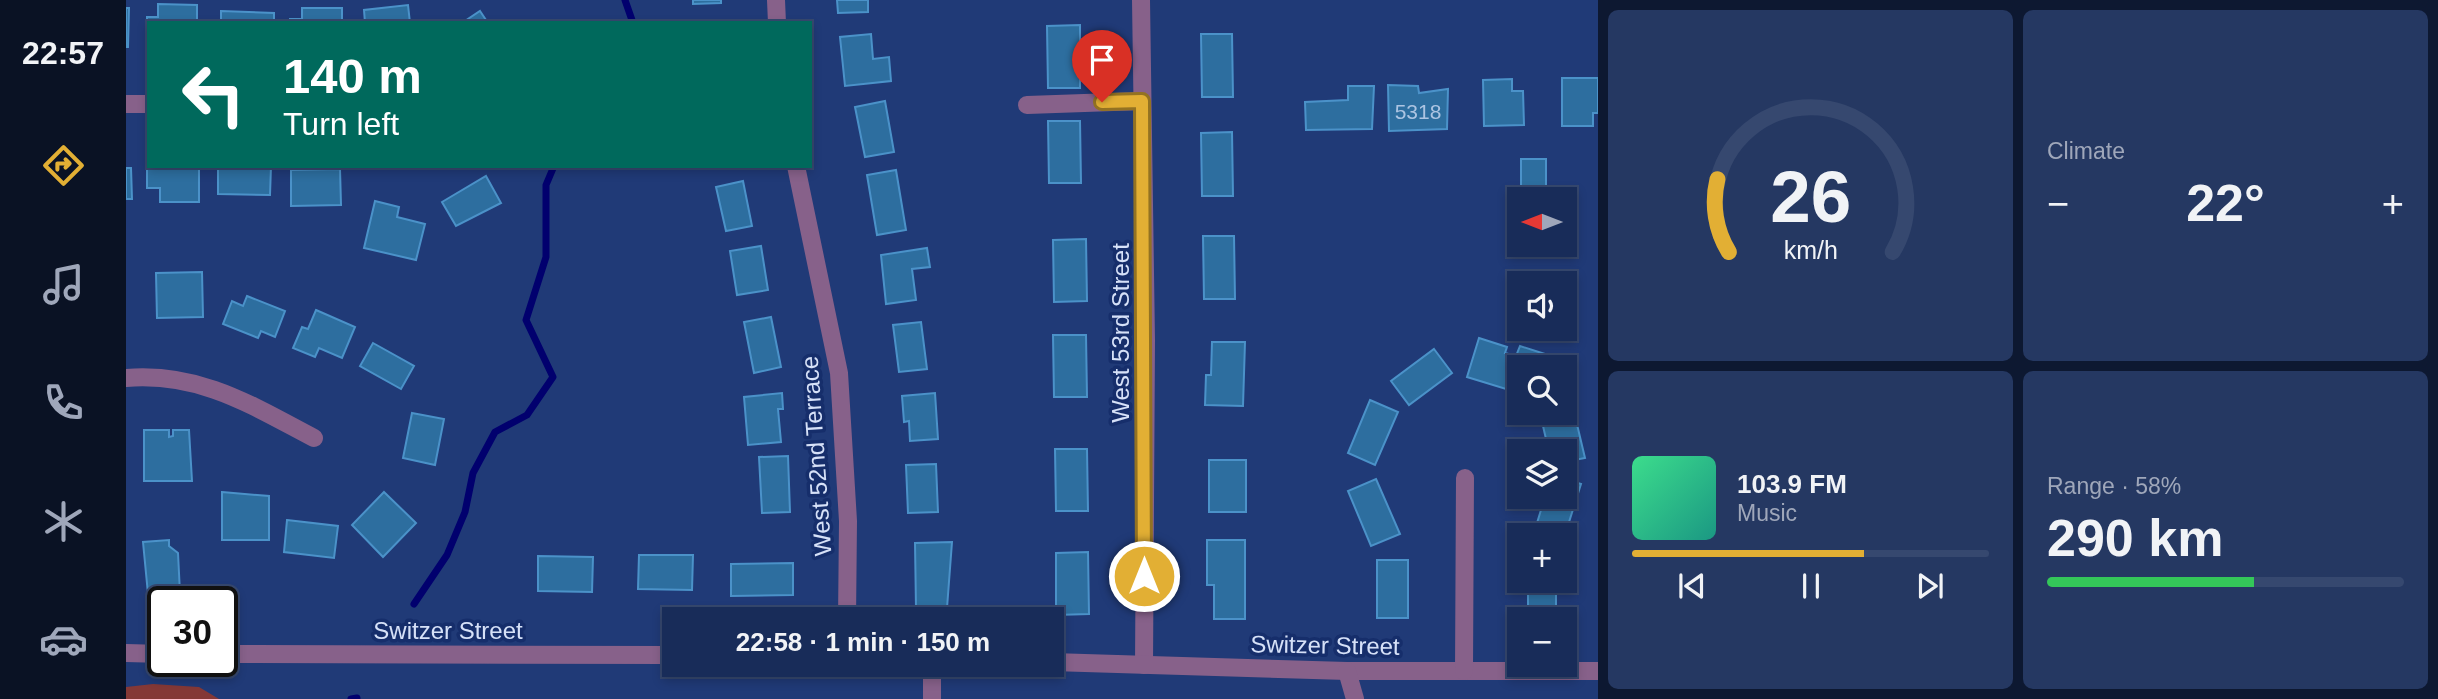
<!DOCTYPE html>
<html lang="en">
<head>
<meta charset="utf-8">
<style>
  :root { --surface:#182c59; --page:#253862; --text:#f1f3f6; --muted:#9fa7ba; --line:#36486f; --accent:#e2af34 }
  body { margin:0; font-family:Arial,sans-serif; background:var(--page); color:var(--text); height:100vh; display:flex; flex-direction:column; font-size:26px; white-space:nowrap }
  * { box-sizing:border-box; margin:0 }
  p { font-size:23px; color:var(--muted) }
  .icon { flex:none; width:38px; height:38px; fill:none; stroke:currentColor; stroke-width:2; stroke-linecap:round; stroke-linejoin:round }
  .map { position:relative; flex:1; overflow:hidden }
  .panel { display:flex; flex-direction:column; gap:10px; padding:10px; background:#0d1831; width:840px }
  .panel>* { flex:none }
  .banner { position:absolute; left:21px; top:21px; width:665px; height:147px; border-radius:0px; box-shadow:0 4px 10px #0003,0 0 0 2px var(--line); background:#00695c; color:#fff; overflow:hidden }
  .needle { width:46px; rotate:270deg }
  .fabs { position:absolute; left:1381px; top:187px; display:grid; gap:14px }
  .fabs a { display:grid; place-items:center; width:70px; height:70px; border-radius:0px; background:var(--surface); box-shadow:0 4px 10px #0003,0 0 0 2px var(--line); font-size:35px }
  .speed { position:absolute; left:21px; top:586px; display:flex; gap:14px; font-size:35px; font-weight:700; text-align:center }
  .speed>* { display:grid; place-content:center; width:91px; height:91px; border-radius:50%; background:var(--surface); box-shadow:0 4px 10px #0003,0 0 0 2px var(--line); line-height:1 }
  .speed .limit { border:4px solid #111; border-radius:10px; background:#fff; color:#111 }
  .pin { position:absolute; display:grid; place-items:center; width:60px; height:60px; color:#fff; margin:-72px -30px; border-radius:50% 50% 50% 0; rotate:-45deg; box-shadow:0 0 7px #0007 }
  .pin .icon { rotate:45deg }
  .me { position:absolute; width:77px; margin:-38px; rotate:0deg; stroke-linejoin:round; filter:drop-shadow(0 0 5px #0008) }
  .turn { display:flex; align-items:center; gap:24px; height:147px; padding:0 21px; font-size:32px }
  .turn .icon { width:91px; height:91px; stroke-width:2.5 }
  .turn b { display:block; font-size:49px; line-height:60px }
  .big { font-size:52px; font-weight:700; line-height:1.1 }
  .panel .card { flex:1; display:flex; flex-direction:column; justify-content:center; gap:10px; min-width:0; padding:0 24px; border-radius:10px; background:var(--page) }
  .panel .dial { align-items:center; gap:0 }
  .dial svg { height:182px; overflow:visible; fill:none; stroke:var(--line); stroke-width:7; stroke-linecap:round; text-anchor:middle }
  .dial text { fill:var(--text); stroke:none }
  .song { display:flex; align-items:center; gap:21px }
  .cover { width:84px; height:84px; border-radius:10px; background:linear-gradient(135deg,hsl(150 70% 55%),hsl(170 70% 35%)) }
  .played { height:7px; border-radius:4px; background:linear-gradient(90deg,var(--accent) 65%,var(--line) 65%) }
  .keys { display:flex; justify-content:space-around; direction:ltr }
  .heat { display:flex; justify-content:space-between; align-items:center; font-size:38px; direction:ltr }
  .charge { height:10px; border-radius:5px; background:linear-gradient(90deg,#34c759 58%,var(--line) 0) }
  .panel .tiles { flex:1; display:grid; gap:10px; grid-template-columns:repeat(2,1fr) }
  .trip { position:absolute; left:536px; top:607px; width:402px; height:70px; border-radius:0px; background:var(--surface); box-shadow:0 4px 10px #0003,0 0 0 2px var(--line); font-weight:700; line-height:70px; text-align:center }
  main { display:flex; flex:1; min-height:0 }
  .menu { display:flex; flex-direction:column; width:126px; justify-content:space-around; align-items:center; background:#0a1224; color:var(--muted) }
  .menu .icon { width:49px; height:49px }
  .menu .current { color:var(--accent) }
  .menu b { font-size:32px; color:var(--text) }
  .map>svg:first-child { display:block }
  .green { fill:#843836 }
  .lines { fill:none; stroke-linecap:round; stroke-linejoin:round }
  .stream { stroke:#01006e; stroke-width:7 }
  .building { fill:#2d6e9f; stroke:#4b92c9; stroke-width:2 }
  .minor { stroke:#87618a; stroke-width:18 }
  .route-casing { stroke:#937222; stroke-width:18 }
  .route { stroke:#e2af34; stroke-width:12 }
  .labels { text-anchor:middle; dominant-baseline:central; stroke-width:7; stroke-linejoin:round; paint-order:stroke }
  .number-label { font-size:21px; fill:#acc4e2 }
  .street-label { font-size:24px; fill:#d6e1f8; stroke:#162e6b }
</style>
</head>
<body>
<main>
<nav class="menu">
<b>22:57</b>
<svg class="icon current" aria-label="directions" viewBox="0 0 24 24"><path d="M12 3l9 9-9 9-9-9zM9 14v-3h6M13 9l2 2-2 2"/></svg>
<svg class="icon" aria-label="music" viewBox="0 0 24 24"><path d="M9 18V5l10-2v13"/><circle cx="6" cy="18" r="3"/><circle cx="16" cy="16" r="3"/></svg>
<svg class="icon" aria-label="phone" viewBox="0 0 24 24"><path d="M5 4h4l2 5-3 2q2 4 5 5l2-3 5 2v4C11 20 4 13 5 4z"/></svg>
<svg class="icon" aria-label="climate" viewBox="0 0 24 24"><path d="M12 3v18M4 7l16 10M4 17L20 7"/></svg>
<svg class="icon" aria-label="car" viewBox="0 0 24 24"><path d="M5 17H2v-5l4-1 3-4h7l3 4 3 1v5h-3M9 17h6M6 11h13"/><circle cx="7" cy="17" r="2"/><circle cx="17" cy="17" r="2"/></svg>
</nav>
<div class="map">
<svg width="1472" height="699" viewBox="0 0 1472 699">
  <rect width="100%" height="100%" fill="#203a77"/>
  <!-- green -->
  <path class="green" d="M27,684L73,687L93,699H0V687Z"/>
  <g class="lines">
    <!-- stream -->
    <g class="stream">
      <path d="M499,0L507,23"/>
      <path d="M288,604L321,555L339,512L347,473L369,432L401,415L427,377L400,320L420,257V185L428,166"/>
      <path d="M225,699L231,698"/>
    </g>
  </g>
  <!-- building -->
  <g class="building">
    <path d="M567,0H595V3L567,4Z"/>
    <path d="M711,0H742V12L712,13Z"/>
    <path d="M32,4L71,5V23H23L21,50V17H32Z"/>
    <path d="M282,5L284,23H239L238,10Z"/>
    <path d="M0,8H3L2,47H0Z"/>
    <path d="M176,8H216V23H164V19H176Z"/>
    <path d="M95,11L148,13V23H95Z"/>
    <path d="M354,11L362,23H336Z"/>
    <path d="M954,25V88H922L921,26Z"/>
    <path d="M745,34L747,59L763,57L765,81L719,86L714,37Z"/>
    <path d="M1075,34H1106L1107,97H1076Z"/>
    <path d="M1436,78H1472V113H1467V126H1436Z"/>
    <path d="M1386,79V91H1397L1398,125L1358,126L1357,80Z"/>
    <path d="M1262,85L1292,86L1293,93L1322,89L1321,129L1263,131Z"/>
    <path d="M1222,86H1248L1246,129L1180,130L1179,102L1222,100Z"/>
    <path d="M759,101L768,152L739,157L729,107Z"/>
    <path d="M922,121H954L955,183H923Z"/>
    <path d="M1106,132L1107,196H1076L1075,133Z"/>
    <path d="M21,157L23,166L73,169V202H34V188H21Z"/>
    <rect x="1395" y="159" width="25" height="30"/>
    <path d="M92,166H145L144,195L92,194Z"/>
    <path d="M0,168H5L6,199H0Z"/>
    <path d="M214,169L215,205L165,206V170Z"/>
    <path d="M770,170L780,230L751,235L741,175Z"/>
    <path d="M360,176L375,203L330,226L316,202Z"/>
    <path d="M617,181L626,226L600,231L590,187Z"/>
    <path d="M249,201L273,207L271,217L299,224L290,260L238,248Z"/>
    <path d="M1077,236H1108L1109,299H1078Z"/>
    <path d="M960,239L961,301L928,302L927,240Z"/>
    <path d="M635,246L642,290L611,295L604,251Z"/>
    <path d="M801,248L804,267L786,269L790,300L760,304L755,255Z"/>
    <path d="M76,272L77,317L31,318L30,273Z"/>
    <path d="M121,296L159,311L149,337L135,331L132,338L97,324L106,301L117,306Z"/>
    <path d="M190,310L229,327L216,358L193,348L189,357L167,348L176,327L182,329Z"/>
    <path d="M645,317L655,367L628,373L618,322Z"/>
    <path d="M795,322L801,369L773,372L767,325Z"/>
    <path d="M927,335H960L961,397H928Z"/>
    <path d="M1353,338L1381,347L1379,353L1390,356L1394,346L1422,355L1419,368H1393V393L1341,377Z"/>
    <path d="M1086,342H1119L1117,406L1079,405L1080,375H1085Z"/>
    <path d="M247,343L288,366L275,389L234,366Z"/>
    <path d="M1308,349L1326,373L1283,405L1265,381Z"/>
    <path d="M656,393L657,409H652L655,442L622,445L618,397Z"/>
    <path d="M809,393L812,439L784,441L783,421L778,422L776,396Z"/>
    <path d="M1444,395L1459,458L1438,462V452H1423L1414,413H1438V396Z"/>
    <path d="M1244,400L1272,412L1249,465L1222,453Z"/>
    <path d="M286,413L318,419L309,465L277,458Z"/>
    <path d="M18,430H43V437L47,436V430H63L66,481H18Z"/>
    <path d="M929,449H961L962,511H930Z"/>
    <path d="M662,456L664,512L636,513L633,457Z"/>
    <rect x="1083" y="460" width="37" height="52"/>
    <path d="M810,464L812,512L782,513L780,465Z"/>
    <path d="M1250,479L1274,534L1245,546L1222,491Z"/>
    <path d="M1438,479L1455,484L1438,538L1407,536L1419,497H1438Z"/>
    <path d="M96,492L143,496V540H96Z"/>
    <path d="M258,492L290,523L257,557L226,525Z"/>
    <path d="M161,520L212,526L208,558L158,552Z"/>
    <path d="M43,540V546L52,553L54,593L22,594L17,542Z"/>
    <path d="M1081,540H1119V619H1088V585H1081Z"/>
    <path d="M826,542L821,608H790L789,543Z"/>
    <path d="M962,552L963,614L930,615V553Z"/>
    <path d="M513,555H567L566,590L512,589Z"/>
    <path d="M412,556L467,557L466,592L412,591Z"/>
    <rect x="1251" y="560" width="31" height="58"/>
    <path d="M667,563V595L605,596V564Z"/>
    <rect x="1402" y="581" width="28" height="39"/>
  </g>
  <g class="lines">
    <!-- minor -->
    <g class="minor">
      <path d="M650,0L651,23"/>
      <path d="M1015,0L1020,341L1018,665"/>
      <path d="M0,104H23"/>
      <path d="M901,105L1016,101"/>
      <path d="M670,166L713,373L722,521L721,620"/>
      <path d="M0,378C74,372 125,405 188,438"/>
      <path d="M0,653L37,654"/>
      <path d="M96,654L548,655"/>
      <path d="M926,662L1221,671H1472"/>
      <path d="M806,665V699"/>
      <path d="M1221,671L1229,699"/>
      <path d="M1338,671L1339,478"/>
    </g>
  </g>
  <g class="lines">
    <defs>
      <path id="route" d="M976,102L1016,101L1018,576"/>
    </defs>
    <!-- route casing -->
    <use href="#route" class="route-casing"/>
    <!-- route -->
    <use href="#route" class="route"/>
  </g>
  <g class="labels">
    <!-- number labels -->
    <g class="number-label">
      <text x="1292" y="111">5318</text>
    </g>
    <!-- street labels -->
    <g class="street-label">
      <text transform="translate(994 333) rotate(-90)">West 53rd Street</text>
      <text transform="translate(690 456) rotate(-94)">West 52nd Terrace</text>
      <text x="322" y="630">Switzer Street</text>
      <text transform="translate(1199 645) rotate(1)">Switzer Street</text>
    </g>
  </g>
</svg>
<div class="fabs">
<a><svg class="needle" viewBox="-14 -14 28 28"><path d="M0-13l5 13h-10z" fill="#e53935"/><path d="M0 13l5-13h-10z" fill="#9fa7ba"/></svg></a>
<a><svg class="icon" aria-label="sound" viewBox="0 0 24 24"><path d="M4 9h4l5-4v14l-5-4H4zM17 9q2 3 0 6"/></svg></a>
<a><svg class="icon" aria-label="search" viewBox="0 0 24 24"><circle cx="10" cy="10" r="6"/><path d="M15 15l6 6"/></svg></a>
<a><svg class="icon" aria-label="layers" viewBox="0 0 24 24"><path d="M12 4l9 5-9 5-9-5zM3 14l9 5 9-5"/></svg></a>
<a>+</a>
<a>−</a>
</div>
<div class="speed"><div class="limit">30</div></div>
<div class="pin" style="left:976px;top:102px;background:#d93025"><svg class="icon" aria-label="arrive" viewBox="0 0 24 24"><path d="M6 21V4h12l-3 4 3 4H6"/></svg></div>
<svg class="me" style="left:1018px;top:576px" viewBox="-20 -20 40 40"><circle r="17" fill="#e2af34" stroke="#fff" stroke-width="3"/><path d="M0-11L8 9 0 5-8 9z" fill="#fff"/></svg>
<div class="trip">22:58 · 1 min · 150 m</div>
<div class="banner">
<div class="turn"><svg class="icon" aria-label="left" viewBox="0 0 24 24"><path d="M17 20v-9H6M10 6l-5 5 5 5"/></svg><div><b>140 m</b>Turn left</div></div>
</div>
</div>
<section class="panel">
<div class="tiles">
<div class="card dial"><svg viewBox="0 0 100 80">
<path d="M14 69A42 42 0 1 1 86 69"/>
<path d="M14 69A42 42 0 0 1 9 37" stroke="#e2af34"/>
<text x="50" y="56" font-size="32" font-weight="700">26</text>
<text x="50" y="72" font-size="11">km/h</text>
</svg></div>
<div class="card"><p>Climate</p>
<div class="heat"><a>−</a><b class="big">22°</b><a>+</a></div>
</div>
<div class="card">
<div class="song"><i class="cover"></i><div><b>103.9 FM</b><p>Music</p></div></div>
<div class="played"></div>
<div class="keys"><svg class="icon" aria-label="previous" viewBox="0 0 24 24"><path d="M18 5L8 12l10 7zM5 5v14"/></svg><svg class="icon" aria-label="pause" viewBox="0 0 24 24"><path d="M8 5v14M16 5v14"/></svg><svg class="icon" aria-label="next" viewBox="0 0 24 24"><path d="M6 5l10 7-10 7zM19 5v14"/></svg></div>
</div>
<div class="card"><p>Range · 58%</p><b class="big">290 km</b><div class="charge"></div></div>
</div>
</section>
</main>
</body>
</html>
